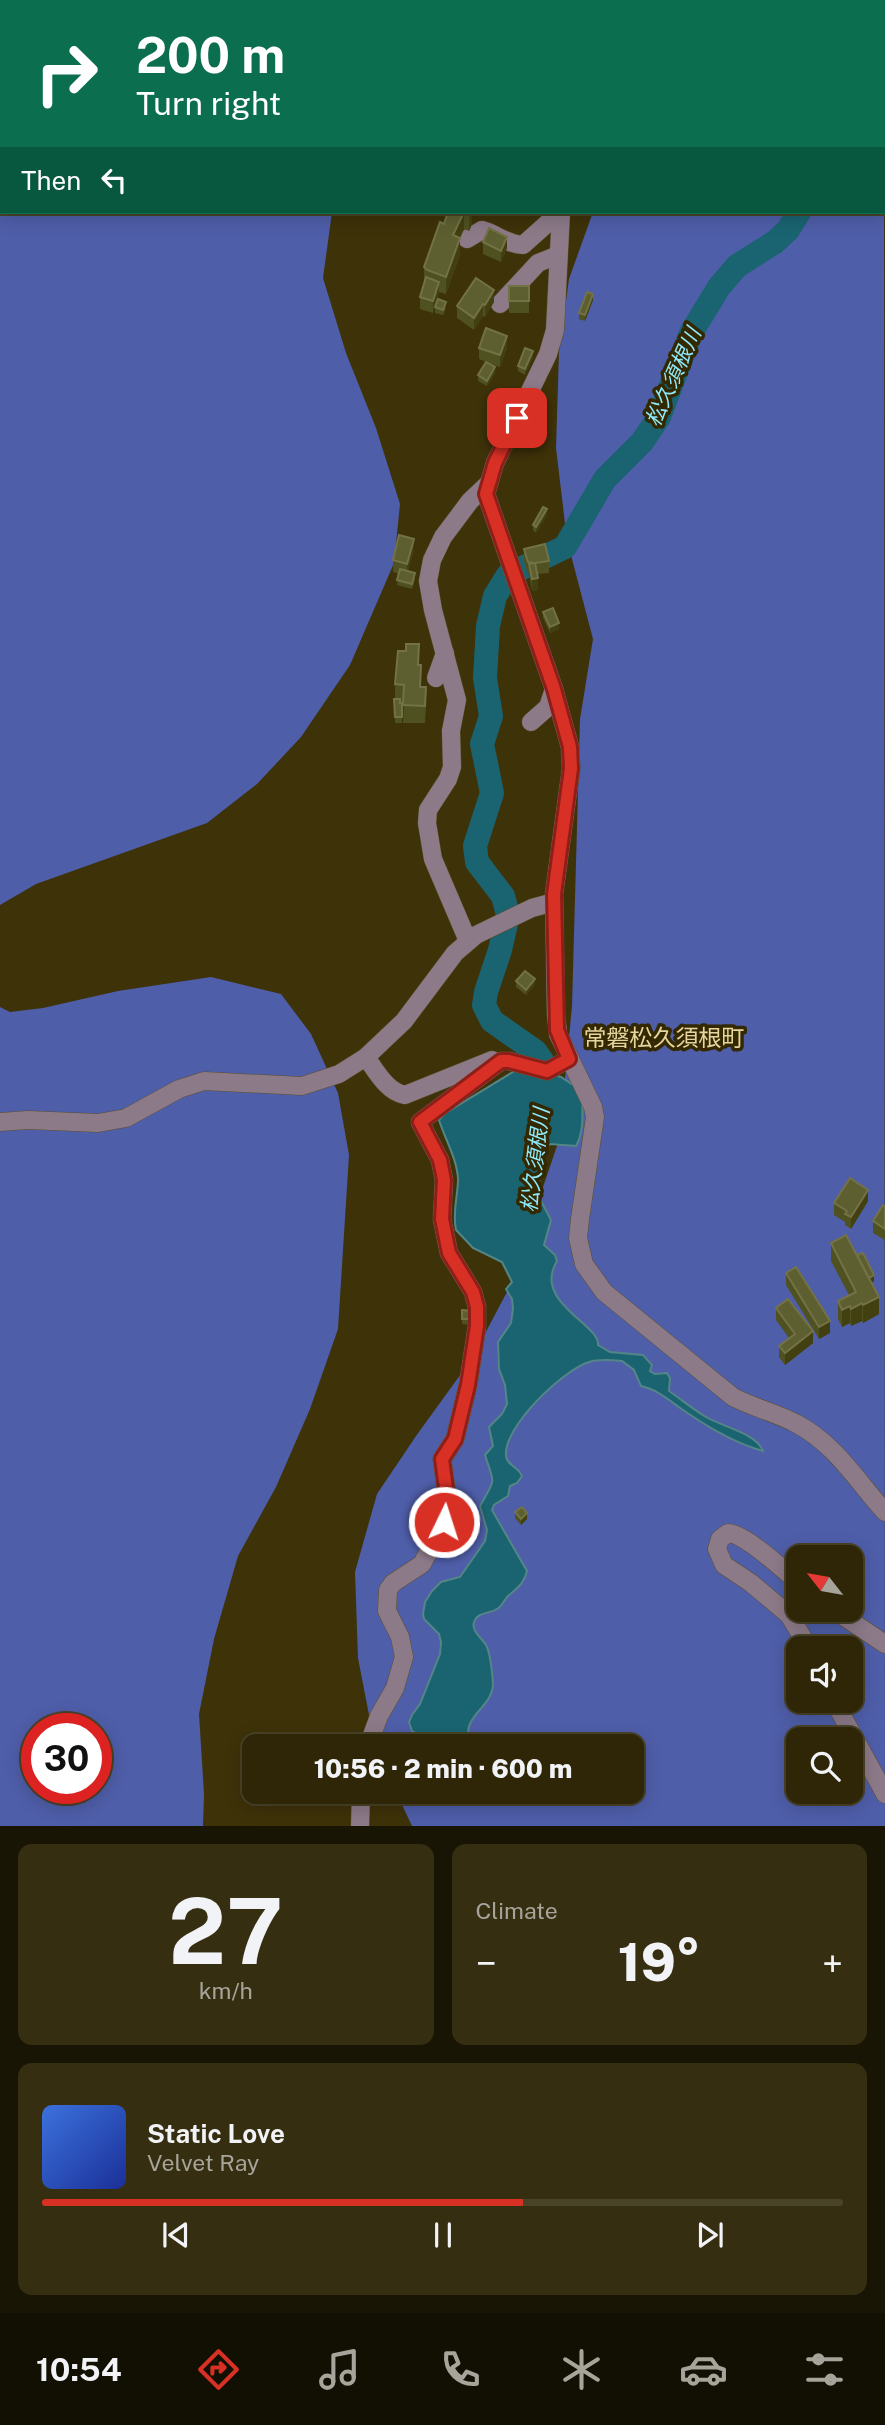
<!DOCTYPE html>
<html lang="en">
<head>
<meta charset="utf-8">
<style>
  :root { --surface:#2e2607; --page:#362e11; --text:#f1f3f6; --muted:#a7a59b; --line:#494328; --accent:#d93025 }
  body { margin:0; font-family:"Public Sans","Noto Sans JP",sans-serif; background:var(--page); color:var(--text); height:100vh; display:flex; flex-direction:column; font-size:26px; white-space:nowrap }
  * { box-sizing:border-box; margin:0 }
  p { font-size:23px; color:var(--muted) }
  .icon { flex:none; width:38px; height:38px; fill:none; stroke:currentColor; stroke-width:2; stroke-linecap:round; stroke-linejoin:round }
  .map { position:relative; height:1826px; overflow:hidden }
  .details { display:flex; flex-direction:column; gap:18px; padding:18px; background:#191504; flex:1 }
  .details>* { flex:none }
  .hud { position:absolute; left:0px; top:0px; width:886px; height:214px; box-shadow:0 4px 18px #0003,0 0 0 2px var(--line); background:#0b6e4f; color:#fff; overflow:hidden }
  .needle { width:46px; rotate:301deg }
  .controls { position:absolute; left:786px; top:1545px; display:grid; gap:14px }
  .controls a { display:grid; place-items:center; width:77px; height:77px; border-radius:14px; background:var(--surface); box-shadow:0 4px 18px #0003,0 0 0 2px var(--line); font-size:35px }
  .speed { position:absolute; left:21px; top:1713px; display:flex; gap:14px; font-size:35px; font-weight:700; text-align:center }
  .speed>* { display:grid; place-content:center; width:91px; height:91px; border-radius:50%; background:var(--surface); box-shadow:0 4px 18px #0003,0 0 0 2px var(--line); line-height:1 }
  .speed .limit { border:10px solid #d22; background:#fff; color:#111 }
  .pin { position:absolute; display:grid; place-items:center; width:60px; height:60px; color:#fff; margin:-30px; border-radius:14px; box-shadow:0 4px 10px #0006 }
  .me { position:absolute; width:77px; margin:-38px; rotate:4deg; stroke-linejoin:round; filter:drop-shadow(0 0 5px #0008) }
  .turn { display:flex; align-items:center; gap:24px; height:147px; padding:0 21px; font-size:32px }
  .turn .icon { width:91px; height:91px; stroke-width:2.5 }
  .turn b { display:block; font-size:49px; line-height:60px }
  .then { display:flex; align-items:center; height:66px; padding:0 21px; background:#0003; gap:14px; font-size:26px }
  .big { font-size:52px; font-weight:800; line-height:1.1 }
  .details .widget { flex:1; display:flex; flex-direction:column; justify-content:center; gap:10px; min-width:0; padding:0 24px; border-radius:14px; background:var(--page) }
  .details .dial { align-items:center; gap:0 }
  .dial b { font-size:91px; line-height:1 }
  .song { display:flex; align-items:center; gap:21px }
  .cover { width:84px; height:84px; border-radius:10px; background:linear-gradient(135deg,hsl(220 70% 55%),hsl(230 70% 35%)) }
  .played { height:7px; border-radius:4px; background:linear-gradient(90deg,var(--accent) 60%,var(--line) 60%) }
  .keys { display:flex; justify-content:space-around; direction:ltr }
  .heat { display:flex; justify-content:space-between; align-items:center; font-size:38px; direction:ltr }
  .details .tiles { flex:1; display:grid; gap:18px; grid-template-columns:1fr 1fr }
  .widget:last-child { grid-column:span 2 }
  .trip { position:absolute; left:242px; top:1734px; width:402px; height:70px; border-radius:14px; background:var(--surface); box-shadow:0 4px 18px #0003,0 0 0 2px var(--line); font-weight:800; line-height:70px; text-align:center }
  .tab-bar { display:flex; height:112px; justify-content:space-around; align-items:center; background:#120f03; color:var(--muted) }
  .tab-bar .icon { width:49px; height:49px }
  .tab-bar .active { color:var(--accent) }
  .tab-bar b { font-size:32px; color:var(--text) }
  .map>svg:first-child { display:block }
  .forest { fill:#4f5ea9; fill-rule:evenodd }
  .water { fill:#1a6471; stroke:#548687; stroke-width:2 }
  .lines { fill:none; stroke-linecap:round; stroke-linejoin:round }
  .river { stroke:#1a6471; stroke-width:24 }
  .minor-casing { stroke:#5b4f29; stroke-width:19 }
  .minor { stroke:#8d7a89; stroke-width:18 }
  .wall { fill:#4f5120 }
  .shaded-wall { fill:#423f10 }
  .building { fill:#5e5f30; stroke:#727246; stroke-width:2 }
  .route-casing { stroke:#8d1f18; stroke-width:18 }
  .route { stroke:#d93025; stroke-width:12 }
  .labels { text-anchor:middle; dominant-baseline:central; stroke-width:7; stroke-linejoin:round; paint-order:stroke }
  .water-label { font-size:21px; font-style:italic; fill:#8fe9fc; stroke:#332800 }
  .quarter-label { font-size:23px; fill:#e6d59f; stroke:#332800 }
</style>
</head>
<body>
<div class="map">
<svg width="885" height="1827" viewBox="0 0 885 1827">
  <rect width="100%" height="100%" fill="#3e3209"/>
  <!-- forest -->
  <g class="forest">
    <path d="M0,0H492L2,2V212H332L323,278L346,353L376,428L400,504L394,563L350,665L301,737L257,784L207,823L36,884L0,905Z"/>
    <path d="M884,39L885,1826H412L396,1792H632V1746H375L358,1658L355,1572L377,1494L416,1436L471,1360L508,1290L559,1140L572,1006L580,719L593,639L567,540L556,448L559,352L569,279L593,212H884ZM798,1558H850V1610H798ZM798,1648H850V1701H798ZM798,1740H850V1792H798Z"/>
    <path d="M211,977L281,994L311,1034L338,1093L349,1155L338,1329L310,1409L276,1487L238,1556L214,1639L199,1714L204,1794L203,1826H0V1007L10,1012L43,1008L118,991ZM37,1729H96V1788H37Z"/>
  </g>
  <!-- water -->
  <path class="water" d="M521,1067L561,1077L582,1091C582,1108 585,1131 576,1146L550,1144L540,1157L541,1172L537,1193L551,1220L544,1245L555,1255L557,1261C532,1302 600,1324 598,1345L610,1352L643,1355L652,1365L650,1371L655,1374L667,1373L670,1378L669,1391C682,1400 694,1410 706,1417C723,1427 756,1433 763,1451C738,1444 711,1429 689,1414C673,1404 660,1390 641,1386L634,1370L622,1361C612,1360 599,1359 589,1362C563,1370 503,1427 506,1456C507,1466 519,1467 522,1476L517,1483L510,1486L508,1496L494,1505L492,1510L527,1571C524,1584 517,1588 508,1596C504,1600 502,1606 497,1609C490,1614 478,1611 474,1622C471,1631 482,1638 486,1645C491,1654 492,1673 493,1683C493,1706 467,1713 468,1735L479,1746H431L430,1741L412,1731L409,1722L412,1715L420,1704L440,1654L441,1642L439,1634L424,1619L423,1614L425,1602L432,1591L441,1582L460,1577L485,1541L487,1530L480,1506C496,1477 495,1486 485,1455L493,1446L489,1427L502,1414L507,1404L505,1385L499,1369L498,1342L511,1323L513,1309L512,1299L506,1289L512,1282L502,1262L473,1248L456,1230C452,1212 458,1196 458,1179C457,1159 445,1139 439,1120L444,1114Z"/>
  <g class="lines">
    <!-- river -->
    <g class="river">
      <path d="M883,2L885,0"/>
      <path d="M546,1093V1075L542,1061L535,1051L492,1021L484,1005L486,992L500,950L508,915L503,896L477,862L475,846L492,793L482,744L491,716L485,678L488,626L495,596L508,575L565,547L605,479L642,442L659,417L691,333L719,287L737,266L775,242L788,230L799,212"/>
    </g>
    <defs>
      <g id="minor">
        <path d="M668,2L669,0"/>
        <path d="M561,212L555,330L548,354L495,463L486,494L554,689L570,747L571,769L554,894L556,1014L558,1034L593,1107L595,1117L580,1219L578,1238L584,1264L604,1292L733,1397C754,1408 777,1413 797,1424C835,1444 857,1481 885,1512"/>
        <path d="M467,239L482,230C497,234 506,244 523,245L560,212"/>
        <path d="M500,304L538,263L558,255"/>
        <path d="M436,678L445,653"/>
        <path d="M531,722L548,707L554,689"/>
        <path d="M468,941L433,859L427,823L428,810L448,779L452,767L451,731L457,700L433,610L428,581L432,560L443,537L470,501L489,483"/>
        <path d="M366,1057C376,1071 387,1092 405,1095L492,1060"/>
        <path d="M0,1122L28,1120L98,1123L126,1118L179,1089L204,1081L302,1086L339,1074L366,1057L404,1021L455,953L476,935L532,908L554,902"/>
        <path d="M798,1582C782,1569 746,1534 728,1533L720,1539L717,1549L724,1565L751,1583L789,1615L809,1648"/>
        <path d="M834,1610L885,1644"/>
        <path d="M834,1701L885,1794"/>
        <path d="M368,1746L379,1716L395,1688L404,1657L400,1637L387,1611L388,1590L393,1583L422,1564L442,1527L448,1503L442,1459L455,1439L468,1385L477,1326V1307L473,1292L449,1253L442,1219L444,1180L440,1160L420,1122L501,1061H509L547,1071L569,1059"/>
        <path d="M360,1827L361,1792"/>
      </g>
    </defs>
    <!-- minor casing -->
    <use href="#minor" class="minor-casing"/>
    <!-- minor -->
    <use href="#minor" class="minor"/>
  </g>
  <!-- wall -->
  <g class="wall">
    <path d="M597,0H610L609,2H597Z"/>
    <path d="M448,212H472V224L469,231L464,229L460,238V255L446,294L439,292L433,313L420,309V297L424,284V267Z"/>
    <path d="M483,242L507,248L501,262L483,254Z"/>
    <rect x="509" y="286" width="20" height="27"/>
    <path d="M593,300L585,321L579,319V313Z"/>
    <path d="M494,302L485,317L483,316L474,330L457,318V306Z"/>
    <path d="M435,307L446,308L443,315L435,313Z"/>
    <path d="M479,348H507L500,367L488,363L495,373L487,386L478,381V375L486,362L479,359Z"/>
    <path d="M533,357L525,375L518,371V366Z"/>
    <path d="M547,515L536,533L533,530V525Z"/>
    <path d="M524,549L549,561V573L537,574L538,590L532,591L529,574H528L524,561Z"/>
    <path d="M414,550L408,571L415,579L412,589L397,585L399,574L393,572V560Z"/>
    <path d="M543,612L559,629L550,633L543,618Z"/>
    <path d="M419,665L421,687L426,705L425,723H403L404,702H400V703H402V723H395V684Z"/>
    <path d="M516,981L535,985L526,995L516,987Z"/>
    <path d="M868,1201L851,1229L845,1225V1222L834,1215V1203Z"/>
    <path d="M885,1207V1240L873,1233V1221Z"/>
    <path d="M831,1243L857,1255L874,1281L871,1282L879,1314L863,1323L862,1321L851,1326L850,1323L842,1327L838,1319V1301L849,1295L831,1261Z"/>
    <path d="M786,1273L830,1333L819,1339L786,1285Z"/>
    <path d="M776,1308L813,1343L785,1365L779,1357V1346L789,1338L776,1320Z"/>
    <path d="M462,1310L471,1311L470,1325L462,1324Z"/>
    <path d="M515,1512L527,1519L521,1525L515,1518Z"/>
  </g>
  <!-- shaded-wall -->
  <g class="shaded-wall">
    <path d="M464,212V229L453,253V235Z"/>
    <path d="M470,212H472V224L469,231Z"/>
    <path d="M507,237V248L501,262V251Z"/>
    <path d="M460,238V255L446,294V277Z"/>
    <path d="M439,282V293L433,313V301Z"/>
    <path d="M494,290V302L485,317V305Z"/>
    <path d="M593,294V300L585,321V315Z"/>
    <path d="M483,304V316L474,330V318Z"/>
    <path d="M507,336V348L500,367V355Z"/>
    <path d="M533,351V357L525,375V369Z"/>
    <path d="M495,367V373L487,386V381Z"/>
    <path d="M547,509V515L536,533V527Z"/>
    <path d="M414,539V550L407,576V564Z"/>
    <path d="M538,578V590L532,591V579Z"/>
    <path d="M559,623V629L550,633V627Z"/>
    <path d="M535,979V985L526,995V990Z"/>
    <path d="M868,1190V1201L851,1229V1217Z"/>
    <path d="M874,1275V1281L867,1285V1279Z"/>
    <path d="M879,1297V1314L863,1323V1305Z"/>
    <path d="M862,1303V1321L851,1326V1309Z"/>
    <path d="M850,1306V1323L842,1327V1310Z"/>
    <path d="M830,1321V1333L819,1339V1327Z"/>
    <path d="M813,1331V1343L785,1365V1353Z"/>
    <path d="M527,1513V1519L521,1525V1519Z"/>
  </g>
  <!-- building -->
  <g class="building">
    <path d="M448,212H464L453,235L460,238L446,277L427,270L424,267L440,222L444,224Z"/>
    <path d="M489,228L507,237L501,251L483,242Z"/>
    <path d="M426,277L439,282L433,301L420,297Z"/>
    <path d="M476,278L494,290L485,305L483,304L474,318L457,306Z"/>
    <rect x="509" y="286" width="20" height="15"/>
    <path d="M587,292L593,294L585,315L579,313Z"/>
    <path d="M438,299L446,302L443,310L435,307Z"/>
    <path d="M486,328L507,336L500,355L479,348Z"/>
    <path d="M525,348L533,351L525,369L518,366Z"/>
    <path d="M486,362L495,367L487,381L478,375Z"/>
    <path d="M543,507L547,509L536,527L533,525Z"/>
    <path d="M399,535L414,539L407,564L393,560Z"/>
    <path d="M545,544L549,561L535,563L538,578L532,579L529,564L534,563L528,562L524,549Z"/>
    <path d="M400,569L415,573L412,584L397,580Z"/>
    <path d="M553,608L559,623L550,627L543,612Z"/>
    <path d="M406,644H419L418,665H421L420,687H426L425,706L403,705L404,685L395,684L398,651H406Z"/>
    <path d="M394,699H400V703H402V717H395Z"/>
    <path d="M525,971L535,979L526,990L516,981Z"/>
    <path d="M850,1178L868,1190L851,1217L845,1214L847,1211L834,1203Z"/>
    <path d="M883,1205L885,1207V1229L873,1221Z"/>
    <path d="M846,1235L879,1297L863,1305L862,1303L851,1309L850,1306L842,1310L838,1301L856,1292L831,1243Z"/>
    <path d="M863,1253L874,1275L869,1278L857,1255Z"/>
    <path d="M796,1267L830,1321L819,1327L786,1273Z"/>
    <path d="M788,1299L813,1331L785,1353L779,1346L795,1334L776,1308Z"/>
    <path d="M462,1310L471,1311L470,1319H462Z"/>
    <path d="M522,1507L527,1513L521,1519L515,1512Z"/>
  </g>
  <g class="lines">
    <defs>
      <path id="route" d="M444,1522L448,1503L442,1459L455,1439L468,1385L477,1326V1307L473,1292L449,1253L442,1219L444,1180L440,1160L420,1122L501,1061H509L547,1071L569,1059L557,1030L554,894L571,769L570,747L554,689L486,494L495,463L517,418"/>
    </defs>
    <!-- route casing -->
    <use href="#route" class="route-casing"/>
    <!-- route -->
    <use href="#route" class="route"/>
  </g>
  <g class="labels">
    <!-- water labels -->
    <g class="water-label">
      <text transform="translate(673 377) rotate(-66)">松久須根川</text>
      <text transform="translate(535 1160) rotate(-83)">松久須根川</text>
    </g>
    <!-- quarter labels -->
    <g class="quarter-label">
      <text x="664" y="1037">常磐松久須根町</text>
    </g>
  </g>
</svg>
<div class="controls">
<a><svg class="needle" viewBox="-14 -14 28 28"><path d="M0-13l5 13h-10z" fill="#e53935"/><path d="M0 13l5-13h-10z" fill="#a7a59b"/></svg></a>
<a><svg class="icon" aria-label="sound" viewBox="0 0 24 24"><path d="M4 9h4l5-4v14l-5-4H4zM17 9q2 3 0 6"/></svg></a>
<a><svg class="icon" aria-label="search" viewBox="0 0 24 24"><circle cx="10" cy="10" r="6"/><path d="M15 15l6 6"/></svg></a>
</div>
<div class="speed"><div class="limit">30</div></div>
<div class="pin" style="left:517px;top:418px;background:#d93025"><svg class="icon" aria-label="arrive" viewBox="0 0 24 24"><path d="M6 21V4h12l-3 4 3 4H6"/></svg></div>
<svg class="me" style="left:444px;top:1522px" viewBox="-20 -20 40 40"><circle r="17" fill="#d93025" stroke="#fff" stroke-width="3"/><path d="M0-11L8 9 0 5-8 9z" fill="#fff"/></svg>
<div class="trip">10:56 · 2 min · 600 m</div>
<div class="hud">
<div class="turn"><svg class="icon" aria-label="right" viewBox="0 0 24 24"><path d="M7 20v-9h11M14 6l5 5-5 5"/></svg><div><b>200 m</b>Turn right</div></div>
<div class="then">Then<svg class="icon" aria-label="left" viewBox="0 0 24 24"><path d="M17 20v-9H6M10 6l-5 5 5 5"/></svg></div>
</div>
</div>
<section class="details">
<div class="tiles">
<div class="widget dial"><b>27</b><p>km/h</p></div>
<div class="widget"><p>Climate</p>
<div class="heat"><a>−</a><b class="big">19°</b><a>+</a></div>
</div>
<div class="widget">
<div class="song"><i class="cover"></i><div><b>Static Love</b><p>Velvet Ray</p></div></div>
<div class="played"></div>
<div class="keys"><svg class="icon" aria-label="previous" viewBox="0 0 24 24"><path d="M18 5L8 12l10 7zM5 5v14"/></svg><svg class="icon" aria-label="pause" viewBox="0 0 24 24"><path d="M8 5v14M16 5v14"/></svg><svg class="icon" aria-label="next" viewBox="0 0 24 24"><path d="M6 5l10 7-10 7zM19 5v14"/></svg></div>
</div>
</div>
</section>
<nav class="tab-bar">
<b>10:54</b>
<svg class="icon active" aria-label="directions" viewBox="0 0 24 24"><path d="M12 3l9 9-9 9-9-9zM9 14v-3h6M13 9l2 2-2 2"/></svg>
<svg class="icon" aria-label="music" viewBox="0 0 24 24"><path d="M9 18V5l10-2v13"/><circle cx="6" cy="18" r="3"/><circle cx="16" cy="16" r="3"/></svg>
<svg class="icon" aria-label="phone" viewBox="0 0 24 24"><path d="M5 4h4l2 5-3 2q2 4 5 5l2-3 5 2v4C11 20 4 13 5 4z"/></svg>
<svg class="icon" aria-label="climate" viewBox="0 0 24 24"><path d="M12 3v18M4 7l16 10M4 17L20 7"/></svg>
<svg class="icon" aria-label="car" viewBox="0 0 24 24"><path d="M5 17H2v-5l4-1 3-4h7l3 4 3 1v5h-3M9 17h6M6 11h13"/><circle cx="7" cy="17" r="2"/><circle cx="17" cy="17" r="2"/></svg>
<svg class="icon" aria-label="filters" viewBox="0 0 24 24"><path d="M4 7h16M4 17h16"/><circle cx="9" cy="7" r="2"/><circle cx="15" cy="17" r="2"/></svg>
</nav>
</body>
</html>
